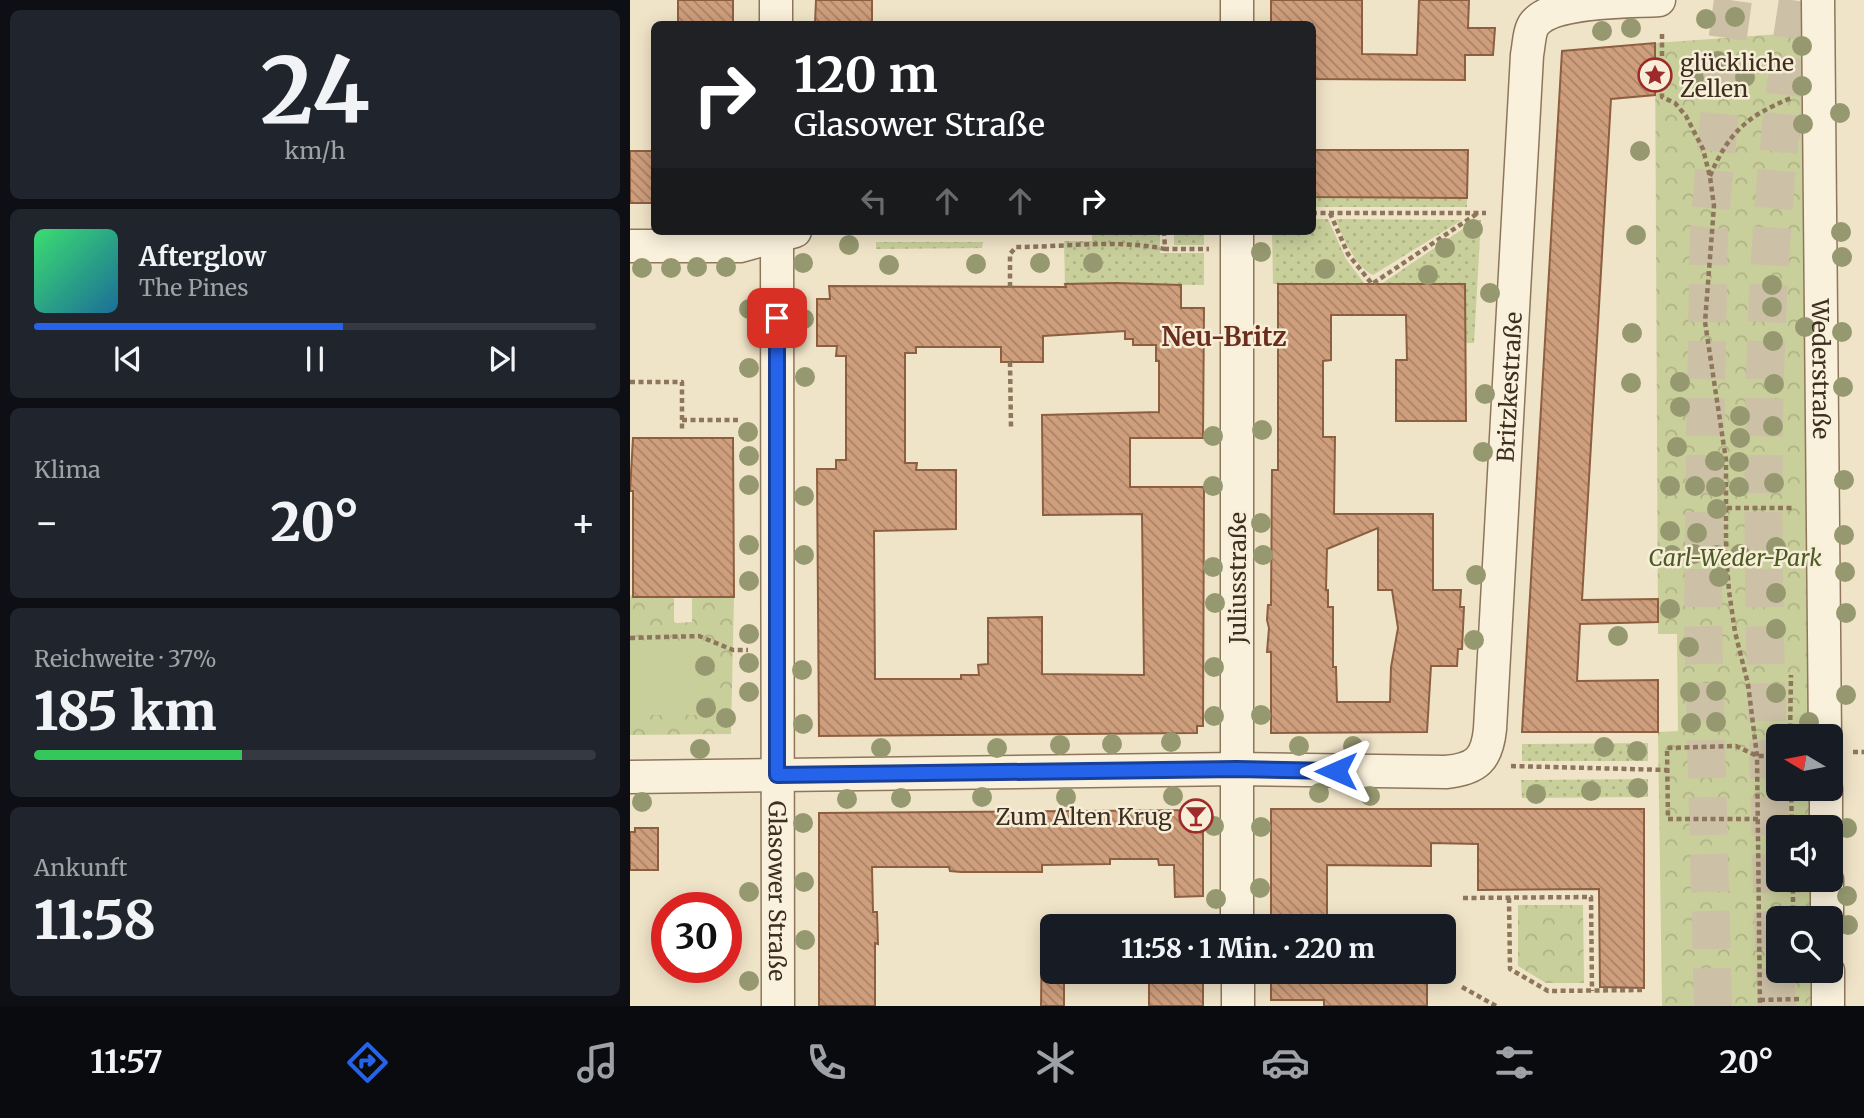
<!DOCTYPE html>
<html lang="de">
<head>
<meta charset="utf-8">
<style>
  :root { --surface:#171b24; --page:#20242c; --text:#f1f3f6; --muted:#9ea1a6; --line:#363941; --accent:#2563eb }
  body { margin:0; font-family:Merriweather,serif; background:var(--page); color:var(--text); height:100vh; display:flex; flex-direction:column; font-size:26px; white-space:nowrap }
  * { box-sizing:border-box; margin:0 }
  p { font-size:23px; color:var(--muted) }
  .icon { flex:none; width:38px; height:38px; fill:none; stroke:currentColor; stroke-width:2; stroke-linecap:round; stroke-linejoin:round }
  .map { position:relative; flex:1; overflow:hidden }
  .side { display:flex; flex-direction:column; gap:10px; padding:10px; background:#0d0f14; width:630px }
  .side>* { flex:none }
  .top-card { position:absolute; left:21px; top:21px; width:665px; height:214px; border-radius:10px; box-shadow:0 4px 18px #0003; background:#202124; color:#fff; overflow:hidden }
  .needle { width:46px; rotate:280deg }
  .buttons { position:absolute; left:1136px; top:724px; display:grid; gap:14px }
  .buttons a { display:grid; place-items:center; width:77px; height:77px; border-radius:10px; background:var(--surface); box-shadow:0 4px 18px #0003; font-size:35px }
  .speed { position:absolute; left:21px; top:892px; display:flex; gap:14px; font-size:35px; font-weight:700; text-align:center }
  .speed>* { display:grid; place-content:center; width:91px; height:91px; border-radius:50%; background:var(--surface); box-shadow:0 4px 18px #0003; line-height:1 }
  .speed .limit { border:10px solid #d22; background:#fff; color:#111 }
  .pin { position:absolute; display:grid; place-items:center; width:60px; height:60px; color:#fff; margin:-30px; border-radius:14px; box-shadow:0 4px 10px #0006 }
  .me { position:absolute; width:77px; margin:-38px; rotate:270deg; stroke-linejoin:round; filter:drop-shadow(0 0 5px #0008) }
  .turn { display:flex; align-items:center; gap:24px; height:147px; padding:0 28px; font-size:32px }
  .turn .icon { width:91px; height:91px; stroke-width:2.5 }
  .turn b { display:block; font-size:49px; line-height:60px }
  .lanes { display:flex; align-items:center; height:66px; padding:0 28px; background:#0003; justify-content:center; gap:35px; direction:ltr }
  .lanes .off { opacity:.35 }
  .big { font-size:52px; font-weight:800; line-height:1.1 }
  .side .card { flex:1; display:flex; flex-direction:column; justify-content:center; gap:10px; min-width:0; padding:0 24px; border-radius:10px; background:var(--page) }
  .side .dial { align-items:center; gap:0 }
  .dial b { font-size:91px; line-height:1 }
  .song { display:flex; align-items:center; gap:21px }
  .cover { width:84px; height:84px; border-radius:10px; background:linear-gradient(135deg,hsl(140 70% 55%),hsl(200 70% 35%)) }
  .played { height:7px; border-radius:4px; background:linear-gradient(90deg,var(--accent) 55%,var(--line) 55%) }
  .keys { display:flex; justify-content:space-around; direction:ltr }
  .heat { display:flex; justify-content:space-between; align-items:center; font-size:38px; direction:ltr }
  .charge { height:10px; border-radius:5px; background:linear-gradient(90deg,#34c759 37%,var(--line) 0) }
  .trip { position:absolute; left:410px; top:914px; width:416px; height:70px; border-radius:10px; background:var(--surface); box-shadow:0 4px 18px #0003; font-weight:800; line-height:70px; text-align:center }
  .dock { display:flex; height:112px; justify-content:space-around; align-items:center; background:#090b0e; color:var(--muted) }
  .dock .icon { width:49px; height:49px }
  .dock .current { color:var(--accent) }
  .dock b { font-size:32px; color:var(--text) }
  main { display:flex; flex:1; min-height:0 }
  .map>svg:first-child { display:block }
  .grass { fill:url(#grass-dots) }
  .park { fill:url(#park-crowns) }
  .pitch { fill:#c9cf9b }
  .building { fill:url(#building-back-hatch); stroke:#8d5f41; stroke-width:2; fill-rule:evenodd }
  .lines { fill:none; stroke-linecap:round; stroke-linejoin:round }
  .motorway-tunnel { stroke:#ccc0a6; stroke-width:38; stroke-dasharray:38 19; stroke-linecap:butt }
  .minor-casing { stroke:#8d765c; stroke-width:35 }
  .path { stroke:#8d765c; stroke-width:4.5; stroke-dasharray:5 3.5; stroke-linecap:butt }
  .minor { stroke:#faf1dc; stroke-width:32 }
  .tree { fill:#96986f }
  .route-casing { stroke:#184099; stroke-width:18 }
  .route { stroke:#2563eb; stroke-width:12 }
  .labels { text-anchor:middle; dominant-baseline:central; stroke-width:5; stroke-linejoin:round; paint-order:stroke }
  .poi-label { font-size:23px; fill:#3d2e20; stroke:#f7eed8; text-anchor:start }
  .street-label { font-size:23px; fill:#3d2e20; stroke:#f7eed8 }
  .park-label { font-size:23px; font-style:italic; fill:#4d5a26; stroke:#f7eed8 }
  .quarter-label { font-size:26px; font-weight:bold; fill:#6b2e1e; stroke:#f7eed8 }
</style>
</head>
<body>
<main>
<section class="side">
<div class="card dial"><b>24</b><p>km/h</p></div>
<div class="card">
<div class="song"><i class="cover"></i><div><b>Afterglow</b><p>The Pines</p></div></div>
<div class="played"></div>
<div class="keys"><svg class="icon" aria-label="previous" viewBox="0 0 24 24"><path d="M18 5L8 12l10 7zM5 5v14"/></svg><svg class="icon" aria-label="pause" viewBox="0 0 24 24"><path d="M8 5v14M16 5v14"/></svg><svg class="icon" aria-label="next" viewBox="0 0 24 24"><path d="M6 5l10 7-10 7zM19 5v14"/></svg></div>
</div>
<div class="card"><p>Klima</p>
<div class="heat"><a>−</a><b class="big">20°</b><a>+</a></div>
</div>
<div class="card"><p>Reichweite · 37%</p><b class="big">185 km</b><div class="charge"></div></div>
<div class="card"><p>Ankunft</p><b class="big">11:58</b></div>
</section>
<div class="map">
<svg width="1234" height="1006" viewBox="0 0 1234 1006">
  <defs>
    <pattern id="grass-dots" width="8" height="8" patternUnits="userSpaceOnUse" patternTransform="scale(1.75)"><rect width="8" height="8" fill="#c9cf9b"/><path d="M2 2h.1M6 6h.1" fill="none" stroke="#aeb285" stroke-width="1.8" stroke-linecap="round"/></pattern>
    <pattern id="park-crowns" width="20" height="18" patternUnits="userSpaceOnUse" patternTransform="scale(1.75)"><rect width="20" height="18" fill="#c9cf9b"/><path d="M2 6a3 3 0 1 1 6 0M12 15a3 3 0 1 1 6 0" fill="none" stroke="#aeb285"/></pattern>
    <pattern id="building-back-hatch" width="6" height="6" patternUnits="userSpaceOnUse" patternTransform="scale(1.75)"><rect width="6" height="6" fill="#cf9f7d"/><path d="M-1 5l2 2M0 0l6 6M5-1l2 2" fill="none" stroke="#a98266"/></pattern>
  </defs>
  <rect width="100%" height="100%" fill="#f0e4c8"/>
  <!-- grass -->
  <g class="grass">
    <path d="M682,197L837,198V207H683Z"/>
    <path d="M683,219H698L716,259L735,284H643L642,231H682Z"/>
    <path d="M706,219L832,220L743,275C727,269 711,235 706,219Z"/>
    <path d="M846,220H851L844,343H835V284H751Z"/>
    <path d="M462,231H530V253H574V285L436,284L435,286L434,241H462Z"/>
    <rect x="544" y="231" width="30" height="14"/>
    <path d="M246,242H353L352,248L246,249Z"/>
    <path d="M1018,743V761H892V744Z"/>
    <path d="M1018,779V797L892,798L891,780Z"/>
  </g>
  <!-- park -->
  <g class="park">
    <path d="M1177,32L1185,737H1148V789H1185L1186,828H1148V880H1186L1187,919H1148V971H1187V1006H1032L1028,732L1048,731L1047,634H1028L1025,43Z"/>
    <path d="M3,595L44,597V621L46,623L62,622V597H104L101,734L0,735V596Z"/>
    <path d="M888,905H953L954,983H916L888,966Z"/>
  </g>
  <!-- pitch -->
  <path class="pitch" d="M0,641L67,642V715H0Z"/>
  <!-- building -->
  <g class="building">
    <rect x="48" y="0" width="55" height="24"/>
    <path d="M186,0H242V24H185Z"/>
    <path d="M641,0H732V54L787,55L789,0H839L838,28H865L863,55H835V80L682,79V24H641Z"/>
    <path d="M1025,43V95L981,99L952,600L1028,599V622L950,624L947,681L1028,680V732H892L932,51Z"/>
    <path d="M682,150H838L837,198L682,197Z"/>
    <rect x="0" y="151" width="24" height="52"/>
    <path d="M486,283L551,285V308H574L573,438H500V487H574L573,726H567V733L189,736L187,469H206V460H216V356H206L207,346H187V299H200L199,286L436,287L435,284ZM495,331V339H503V345H526V361H529V412L412,415L413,515L512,514L514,675L412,674V617L358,618V664L348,665L349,675H331V679H245L244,531L326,529V470H286L287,463H275V353H286V347H371V362H413V336Z"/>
    <path d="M648,284H835L836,421H766V360H777L776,315H701V360L693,361V437H705L704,514H803V590H831L830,607H834L832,649H828L827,666H801L797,732L641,733V652H637L639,628L637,620L638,605H641L642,470H648ZM748,528V590H762L768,628L761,667L760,702H707L706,667H703V607H698V590H696L697,549Z"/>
    <path d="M3,438H103L104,597H3V491H0Z"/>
    <path d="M641,809H1014V988L970,987L969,889L848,890V844L801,843V866L697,865V926H641Z"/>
    <path d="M573,810V896L545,897L544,865H529L528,859H480V864L412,865V872H331L320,871L319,867H242L243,912H247L248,944L245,943V1006H189V813Z"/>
    <path d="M5,828H28V870H0V832H5Z"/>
    <path d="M422,929V971H434V1006H411L412,930Z"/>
    <path d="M641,971L797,974V1006H694V1000H641Z"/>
    <rect x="519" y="973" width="54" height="33"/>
  </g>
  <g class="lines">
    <!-- motorway-tunnel -->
    <g class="motorway-tunnel">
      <path d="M1083,1006L1073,623L1075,449L1079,228L1095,57L1103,0"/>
      <path d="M1147,1006C1142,909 1140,812 1137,714C1130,479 1130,233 1168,0"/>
    </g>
    <defs>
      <g id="minor">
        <path d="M146,0V24"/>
        <path id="s1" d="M1188,0L1195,737"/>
        <path d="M607,24V0"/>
        <path id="s2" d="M147,231L148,1006"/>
        <path d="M607,231V926"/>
        <path d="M0,246H110L165,231"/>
        <path id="s3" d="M0,777L607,769L816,772C847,769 857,759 860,729L897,55C899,45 899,30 905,23C924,0 1000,2 1029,0"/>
        <path d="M1196,789V828"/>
        <path d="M1197,880V919"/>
        <path d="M608,971V1006"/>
        <path d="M1198,971V1006"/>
      </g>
    </defs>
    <!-- minor casing -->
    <use href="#minor" class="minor-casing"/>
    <!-- path -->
    <g class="path">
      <path d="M1032,34V97L1045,103L1056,116L1073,149L1080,177L1084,206L1075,322L1096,460V552L1099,591L1105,632L1118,684L1127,756L1130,1006"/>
      <path d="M1080,176C1099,132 1117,116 1161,98"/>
      <path d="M682,213H856"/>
      <path d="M700,213L718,254L742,284L848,213"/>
      <path d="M534,231L535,249H579"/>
      <path d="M380,287V254L386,247C435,247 486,239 535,249"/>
      <path d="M380,362L381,428"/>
      <path d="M0,382H52V431"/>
      <path d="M52,420H110"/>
      <path d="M1097,508H1164"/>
      <path d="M0,638L69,636L103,650H118"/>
      <path d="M1160,737L1161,675"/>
      <path d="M1223,752H1234"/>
      <path d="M881,766L1038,770"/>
      <path d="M1161,789L1162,828"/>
      <path d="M1128,819H1038L1037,748L1106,746L1127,756H1148"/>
      <path d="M1163,880V918"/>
      <path d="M833,898L961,897L962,991"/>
      <path d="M879,898L880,969L918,991L1012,990"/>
      <path d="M832,987L866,1006"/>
      <path d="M1130,1000L1170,999"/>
    </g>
    <!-- minor -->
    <use href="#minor" class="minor"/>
  </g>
  <!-- trees -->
  <g class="tree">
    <circle cx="1105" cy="17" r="10"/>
    <circle cx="1076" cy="19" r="10"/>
    <circle cx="1001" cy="28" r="10"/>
    <circle cx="972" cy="31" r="10"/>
    <circle cx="1172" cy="46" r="10"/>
    <circle cx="1088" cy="61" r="10"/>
    <circle cx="1115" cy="77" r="10"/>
    <circle cx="1064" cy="78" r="10"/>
    <circle cx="1172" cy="86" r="10"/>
    <circle cx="1210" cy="113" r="10"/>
    <circle cx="1173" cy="124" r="10"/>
    <circle cx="1010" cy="151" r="10"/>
    <circle cx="843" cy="229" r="10"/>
    <circle cx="1211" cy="232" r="10"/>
    <circle cx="1006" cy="235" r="10"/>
    <circle cx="219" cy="245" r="10"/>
    <circle cx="815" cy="248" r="10"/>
    <circle cx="631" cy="252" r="10"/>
    <circle cx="1212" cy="257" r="10"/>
    <circle cx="173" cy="263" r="10"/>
    <circle cx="410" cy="263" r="10"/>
    <circle cx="463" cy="263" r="10"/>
    <circle cx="346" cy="264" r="10"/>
    <circle cx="259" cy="265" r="10"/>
    <circle cx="67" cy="267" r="10"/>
    <circle cx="96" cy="267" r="10"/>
    <circle cx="12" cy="268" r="10"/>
    <circle cx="41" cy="268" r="10"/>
    <circle cx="695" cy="269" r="10"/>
    <circle cx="798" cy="275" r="10"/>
    <circle cx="1142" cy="285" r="10"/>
    <circle cx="860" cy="293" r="10"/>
    <circle cx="1142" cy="307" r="10"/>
    <circle cx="119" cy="309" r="10"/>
    <circle cx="174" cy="319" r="10"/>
    <circle cx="1175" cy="327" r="10"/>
    <circle cx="1212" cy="332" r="10"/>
    <circle cx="1002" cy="333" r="10"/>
    <circle cx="1143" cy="341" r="10"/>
    <circle cx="119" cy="368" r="10"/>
    <circle cx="175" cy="377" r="10"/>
    <circle cx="1050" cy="382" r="10"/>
    <circle cx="1001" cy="383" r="10"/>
    <circle cx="1144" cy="384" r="10"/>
    <circle cx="1213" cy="387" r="10"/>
    <circle cx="855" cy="394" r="10"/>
    <circle cx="1050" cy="407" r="10"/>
    <circle cx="1110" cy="416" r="10"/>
    <circle cx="1143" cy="426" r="10"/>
    <circle cx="632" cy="430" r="10"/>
    <circle cx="118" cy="432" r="10"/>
    <circle cx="583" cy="436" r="10"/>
    <circle cx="1110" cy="438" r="10"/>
    <circle cx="1047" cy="447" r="10"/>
    <circle cx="853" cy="452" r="10"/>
    <circle cx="119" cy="456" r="10"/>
    <circle cx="1085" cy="461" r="10"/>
    <circle cx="1109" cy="462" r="10"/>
    <circle cx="1214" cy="480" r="10"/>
    <circle cx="1144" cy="483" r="10"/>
    <circle cx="119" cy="485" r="10"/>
    <circle cx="583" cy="486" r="10"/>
    <circle cx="1040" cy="486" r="10"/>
    <circle cx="1065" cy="486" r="10"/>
    <circle cx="1086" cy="487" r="10"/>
    <circle cx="1109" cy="487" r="10"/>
    <circle cx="174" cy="496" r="10"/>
    <circle cx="1087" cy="509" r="10"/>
    <circle cx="631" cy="523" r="10"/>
    <circle cx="1040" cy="531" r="10"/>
    <circle cx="1067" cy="533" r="10"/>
    <circle cx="1214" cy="535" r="10"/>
    <circle cx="119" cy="545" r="10"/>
    <circle cx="1146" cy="547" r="10"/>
    <circle cx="1064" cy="554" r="10"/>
    <circle cx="1110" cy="554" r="10"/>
    <circle cx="174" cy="555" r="10"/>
    <circle cx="633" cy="555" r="10"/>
    <circle cx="1042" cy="555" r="10"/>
    <circle cx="1087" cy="555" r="10"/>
    <circle cx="583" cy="567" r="10"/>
    <circle cx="1215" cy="572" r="10"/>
    <circle cx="846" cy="575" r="10"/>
    <circle cx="1089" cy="577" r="10"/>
    <circle cx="119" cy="581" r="10"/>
    <circle cx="1146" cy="593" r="10"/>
    <circle cx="585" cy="603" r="10"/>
    <circle cx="1040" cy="609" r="10"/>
    <circle cx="1216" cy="613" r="10"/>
    <circle cx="1146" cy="629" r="10"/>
    <circle cx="119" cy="634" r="10"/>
    <circle cx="988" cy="636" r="10"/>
    <circle cx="844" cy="640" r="10"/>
    <circle cx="1059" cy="647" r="10"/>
    <circle cx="119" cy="663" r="10"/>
    <circle cx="75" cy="666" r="10"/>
    <circle cx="584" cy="667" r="10"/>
    <circle cx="172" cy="670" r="10"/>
    <circle cx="1086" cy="691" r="10"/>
    <circle cx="119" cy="692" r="10"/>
    <circle cx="1060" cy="692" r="10"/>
    <circle cx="1146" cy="693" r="10"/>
    <circle cx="1216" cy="695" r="10"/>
    <circle cx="76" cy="708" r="10"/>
    <circle cx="631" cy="715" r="10"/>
    <circle cx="584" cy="716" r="10"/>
    <circle cx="96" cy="718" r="10"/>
    <circle cx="1086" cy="722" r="10"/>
    <circle cx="1179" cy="722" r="10"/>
    <circle cx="1061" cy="723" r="10"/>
    <circle cx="173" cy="724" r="10"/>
    <circle cx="541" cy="742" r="10"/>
    <circle cx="482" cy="744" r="10"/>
    <circle cx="430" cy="745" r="10"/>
    <circle cx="669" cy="746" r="10"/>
    <circle cx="723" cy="746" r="10"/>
    <circle cx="974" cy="747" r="10"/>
    <circle cx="251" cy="748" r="10"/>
    <circle cx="367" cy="748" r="10"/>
    <circle cx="70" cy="749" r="10"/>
    <circle cx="1007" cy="751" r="10"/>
    <circle cx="1008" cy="788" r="10"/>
    <circle cx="961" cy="791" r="10"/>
    <circle cx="689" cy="793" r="10"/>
    <circle cx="906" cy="794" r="10"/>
    <circle cx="543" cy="796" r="10"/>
    <circle cx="740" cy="796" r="10"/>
    <circle cx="352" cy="797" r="10"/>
    <circle cx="436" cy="797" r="10"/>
    <circle cx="271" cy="798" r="10"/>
    <circle cx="217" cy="799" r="10"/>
    <circle cx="12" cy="802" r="10"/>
    <circle cx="173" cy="823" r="10"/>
    <circle cx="584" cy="826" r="10"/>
    <circle cx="631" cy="827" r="10"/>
    <circle cx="1217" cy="828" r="10"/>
    <circle cx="174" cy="882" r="10"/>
    <circle cx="630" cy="888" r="10"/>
    <circle cx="119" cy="892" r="10"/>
    <circle cx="1217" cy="896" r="10"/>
    <circle cx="586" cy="899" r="10"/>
    <circle cx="1218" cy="925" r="10"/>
    <circle cx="175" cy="940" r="10"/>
    <circle cx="119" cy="981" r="10"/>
  </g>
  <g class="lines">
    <defs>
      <path id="route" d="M147,318V775L607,769L706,771"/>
    </defs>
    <!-- route casing -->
    <use href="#route" class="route-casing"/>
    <!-- route -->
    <use href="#route" class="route"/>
  </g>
  <!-- icons -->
  <defs>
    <symbol id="sight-ring" viewBox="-11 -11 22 22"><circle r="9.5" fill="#f7eed8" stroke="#9e2a2b" stroke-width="1.5"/><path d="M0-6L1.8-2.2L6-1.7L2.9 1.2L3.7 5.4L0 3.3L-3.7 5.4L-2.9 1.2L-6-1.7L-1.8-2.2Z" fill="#9e2a2b"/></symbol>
    <symbol id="bar-ring" viewBox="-11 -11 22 22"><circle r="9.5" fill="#f7eed8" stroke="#9e2a2b" stroke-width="1.5"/><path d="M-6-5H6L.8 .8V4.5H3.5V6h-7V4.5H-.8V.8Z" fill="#9e2a2b"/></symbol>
  </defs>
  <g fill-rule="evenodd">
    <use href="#sight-ring" x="1006" y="56" width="38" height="38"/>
    <use href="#bar-ring" x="547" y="797" width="38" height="38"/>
  </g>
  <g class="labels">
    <!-- poi labels -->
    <g class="poi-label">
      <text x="1050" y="62">glückliche<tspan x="1050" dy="26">Zellen</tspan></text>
      <text x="542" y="816" text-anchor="end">Zum Alten Krug</text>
    </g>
    <!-- street labels -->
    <g class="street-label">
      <text stroke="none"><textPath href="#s1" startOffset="369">Wederstraße</textPath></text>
      <text stroke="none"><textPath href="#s3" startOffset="1228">Britzkestraße</textPath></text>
      <text transform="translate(607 578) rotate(-90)">Juliusstraße</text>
      <text stroke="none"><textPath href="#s2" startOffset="660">Glasower Straße</textPath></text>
    </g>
    <!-- park labels -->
    <g class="park-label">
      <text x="1105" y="557">Carl-Weder-Park</text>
    </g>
    <!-- quarter labels -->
    <g class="quarter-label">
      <text x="594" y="336">Neu-Britz</text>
    </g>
  </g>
</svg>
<div class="buttons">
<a><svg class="needle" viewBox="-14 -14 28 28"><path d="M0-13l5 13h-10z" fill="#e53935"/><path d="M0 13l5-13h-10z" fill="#9ea1a6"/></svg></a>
<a><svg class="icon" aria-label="sound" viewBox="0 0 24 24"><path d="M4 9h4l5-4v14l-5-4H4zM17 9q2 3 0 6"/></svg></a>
<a><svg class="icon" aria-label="search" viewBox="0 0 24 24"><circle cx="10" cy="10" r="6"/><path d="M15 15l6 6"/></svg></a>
</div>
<div class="speed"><div class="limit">30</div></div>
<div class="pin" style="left:147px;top:318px;background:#d93025"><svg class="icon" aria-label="arrive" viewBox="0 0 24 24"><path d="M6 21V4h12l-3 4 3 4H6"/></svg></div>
<svg class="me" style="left:706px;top:771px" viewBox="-20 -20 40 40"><path d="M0-17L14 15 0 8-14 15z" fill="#2563eb" stroke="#fff" stroke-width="4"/></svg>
<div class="trip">11:58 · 1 Min. · 220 m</div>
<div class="top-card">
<div class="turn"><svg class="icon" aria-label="right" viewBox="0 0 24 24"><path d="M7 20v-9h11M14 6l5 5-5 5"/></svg><div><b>120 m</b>Glasower Straße</div></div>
<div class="lanes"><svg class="icon off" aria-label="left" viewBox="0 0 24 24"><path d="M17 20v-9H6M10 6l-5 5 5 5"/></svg><svg class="icon off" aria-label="ahead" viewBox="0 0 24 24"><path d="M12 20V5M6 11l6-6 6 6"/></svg><svg class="icon off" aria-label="ahead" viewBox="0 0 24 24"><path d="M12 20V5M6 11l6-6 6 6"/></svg><svg class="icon" aria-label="right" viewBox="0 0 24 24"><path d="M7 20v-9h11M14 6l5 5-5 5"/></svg></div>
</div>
</div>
</main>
<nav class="dock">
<b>11:57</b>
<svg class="icon current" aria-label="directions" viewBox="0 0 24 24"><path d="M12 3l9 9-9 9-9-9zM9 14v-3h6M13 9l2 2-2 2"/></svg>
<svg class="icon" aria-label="music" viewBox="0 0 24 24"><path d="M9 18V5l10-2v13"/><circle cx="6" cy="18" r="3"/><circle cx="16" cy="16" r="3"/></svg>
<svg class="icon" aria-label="phone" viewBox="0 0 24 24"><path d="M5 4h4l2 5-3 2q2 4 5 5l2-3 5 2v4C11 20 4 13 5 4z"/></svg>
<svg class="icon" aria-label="climate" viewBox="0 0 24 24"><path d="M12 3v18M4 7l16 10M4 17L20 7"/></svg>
<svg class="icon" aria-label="car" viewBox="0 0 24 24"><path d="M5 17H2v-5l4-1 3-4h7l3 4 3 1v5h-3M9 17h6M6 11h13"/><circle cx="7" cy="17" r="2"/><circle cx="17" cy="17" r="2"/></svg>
<svg class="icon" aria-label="filters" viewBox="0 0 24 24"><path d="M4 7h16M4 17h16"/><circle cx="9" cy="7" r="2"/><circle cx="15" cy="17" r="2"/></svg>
<b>20°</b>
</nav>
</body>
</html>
